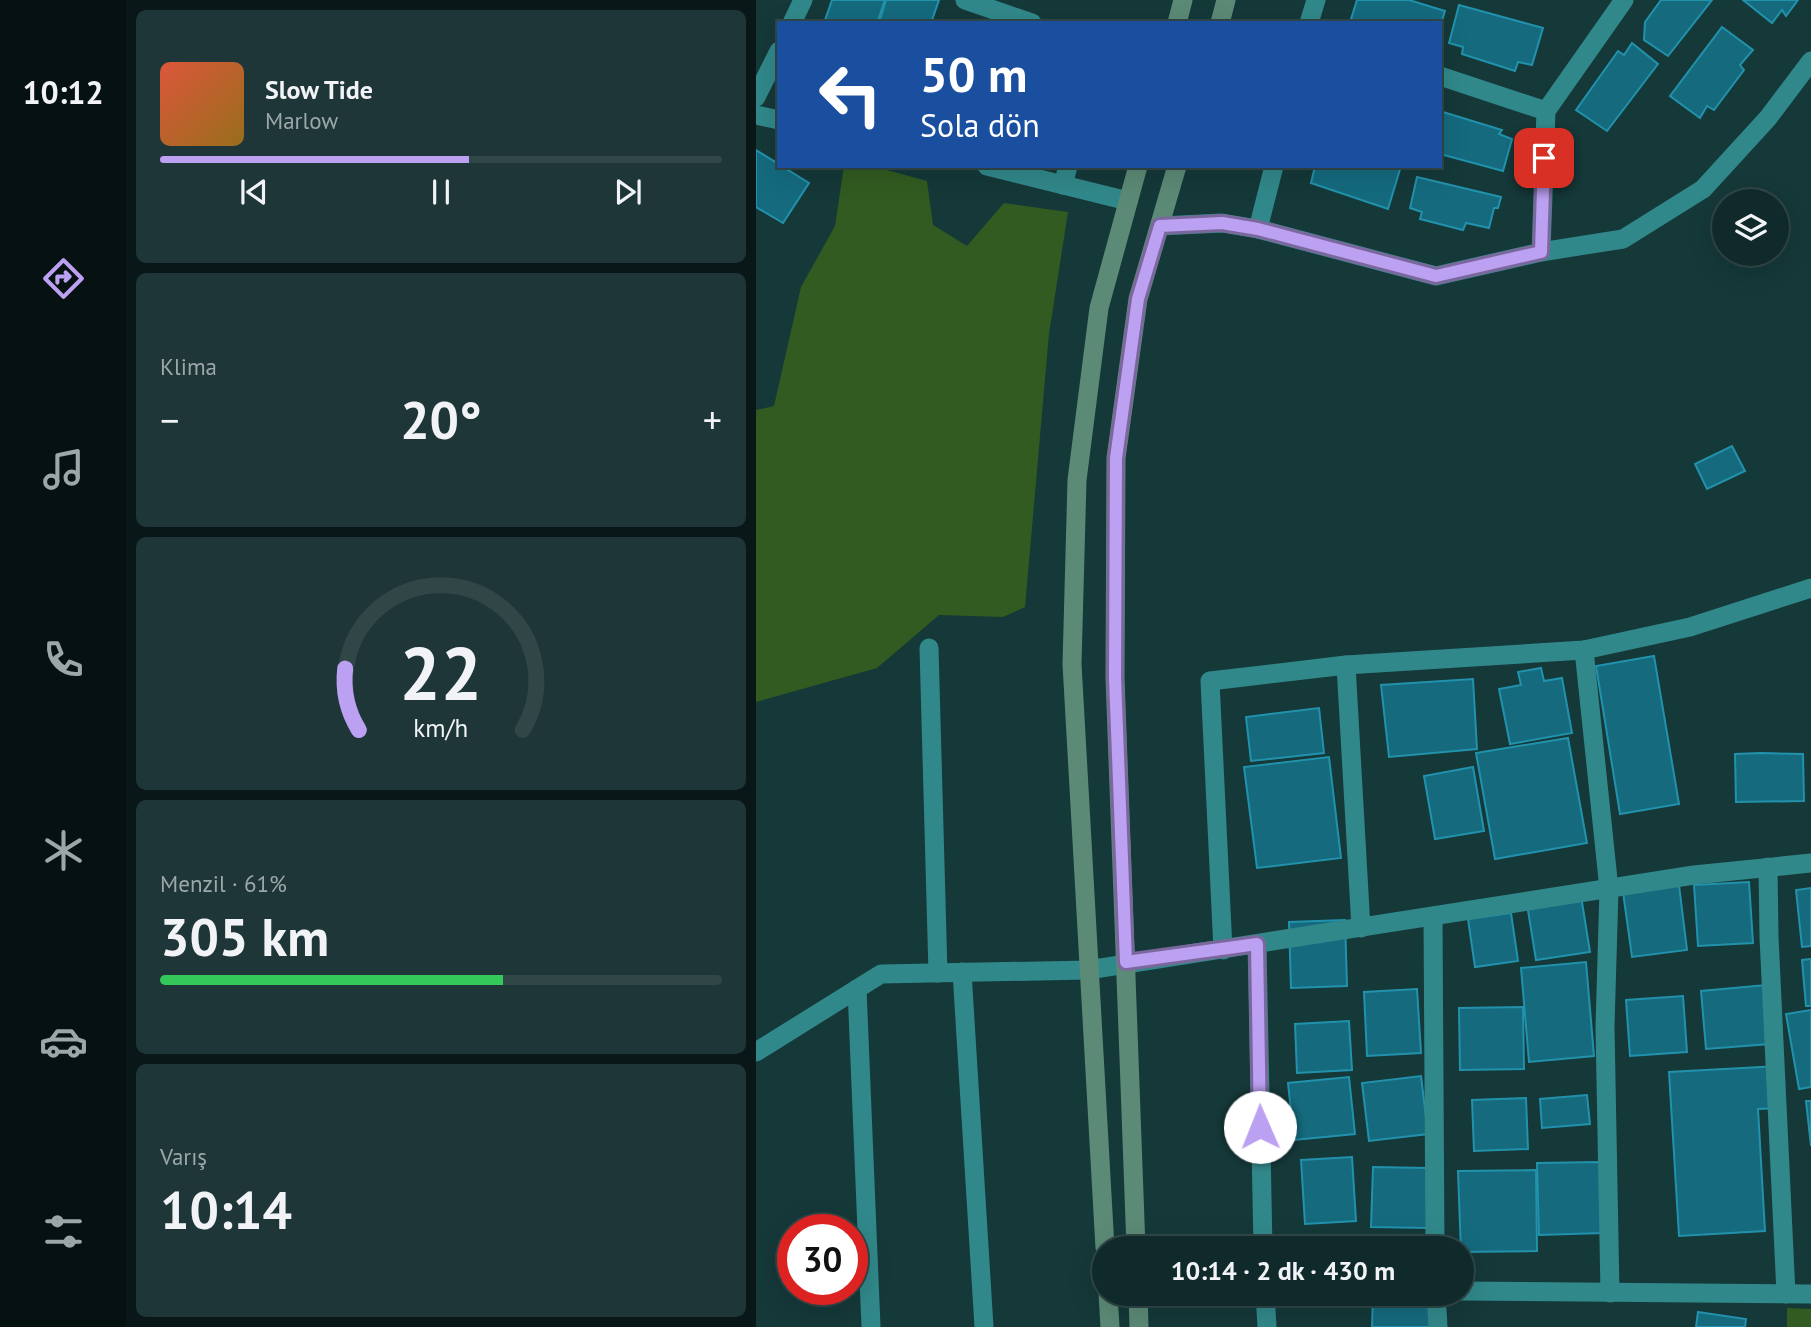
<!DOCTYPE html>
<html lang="tr">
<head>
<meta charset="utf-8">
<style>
  :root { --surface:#102a2b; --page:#1e3637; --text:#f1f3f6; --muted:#9ca7a9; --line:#304647; --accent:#bca0f2 }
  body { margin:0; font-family:"PT Sans",sans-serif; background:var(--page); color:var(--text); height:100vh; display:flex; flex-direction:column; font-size:26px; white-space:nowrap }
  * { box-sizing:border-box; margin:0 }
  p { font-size:23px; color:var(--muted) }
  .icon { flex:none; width:38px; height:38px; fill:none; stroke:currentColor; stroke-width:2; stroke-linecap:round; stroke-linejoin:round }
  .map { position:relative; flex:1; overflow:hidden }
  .side { display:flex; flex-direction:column; gap:10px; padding:10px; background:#091718; width:630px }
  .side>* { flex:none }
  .guide { position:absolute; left:21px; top:21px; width:665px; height:147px; border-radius:0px; box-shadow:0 7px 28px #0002,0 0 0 2px var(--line); background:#1a4fa0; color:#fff; overflow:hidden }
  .tools { position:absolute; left:956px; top:189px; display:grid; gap:14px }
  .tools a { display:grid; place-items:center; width:77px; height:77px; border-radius:50%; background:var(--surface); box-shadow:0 7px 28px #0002,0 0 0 2px var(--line); font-size:35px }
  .speed { position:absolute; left:21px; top:1214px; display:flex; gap:14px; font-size:35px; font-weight:700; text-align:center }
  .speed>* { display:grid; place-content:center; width:91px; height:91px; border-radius:50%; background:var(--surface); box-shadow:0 7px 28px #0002,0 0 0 2px var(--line); line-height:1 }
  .speed .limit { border:10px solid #d22; background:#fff; color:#111 }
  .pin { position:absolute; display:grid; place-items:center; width:60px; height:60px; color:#fff; margin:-30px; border-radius:14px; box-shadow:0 4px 10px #0006 }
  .me { position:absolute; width:77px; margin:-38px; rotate:359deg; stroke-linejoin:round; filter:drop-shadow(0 0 5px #0008) }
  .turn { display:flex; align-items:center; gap:24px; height:147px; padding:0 28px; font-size:32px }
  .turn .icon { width:91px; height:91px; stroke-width:2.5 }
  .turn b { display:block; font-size:49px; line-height:60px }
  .big { font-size:52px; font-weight:700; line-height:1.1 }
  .side .tile { flex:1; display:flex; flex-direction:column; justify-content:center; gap:10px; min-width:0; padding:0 24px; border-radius:10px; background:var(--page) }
  .side .dial { align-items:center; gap:0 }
  .dial svg { height:182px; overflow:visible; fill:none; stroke:var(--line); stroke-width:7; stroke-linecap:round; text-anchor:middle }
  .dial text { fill:var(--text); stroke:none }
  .song { display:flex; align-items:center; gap:21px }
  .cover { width:84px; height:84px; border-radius:10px; background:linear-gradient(135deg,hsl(10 70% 55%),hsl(40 70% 35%)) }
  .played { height:7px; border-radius:4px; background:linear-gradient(90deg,var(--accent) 55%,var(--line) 55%) }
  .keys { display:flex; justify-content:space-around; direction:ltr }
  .heat { display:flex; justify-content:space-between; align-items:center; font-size:38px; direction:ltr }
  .charge { height:10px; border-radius:5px; background:linear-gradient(90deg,#34c759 61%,var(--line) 0) }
  .trip { position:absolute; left:336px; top:1236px; width:382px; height:70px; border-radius:35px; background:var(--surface); box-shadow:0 7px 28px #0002,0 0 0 2px var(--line); font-weight:700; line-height:70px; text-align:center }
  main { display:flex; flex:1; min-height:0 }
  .dock { display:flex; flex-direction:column; width:126px; justify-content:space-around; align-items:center; background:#061111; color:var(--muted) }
  .dock .icon { width:49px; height:49px }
  .dock .active { color:var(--accent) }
  .dock b { font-size:32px; color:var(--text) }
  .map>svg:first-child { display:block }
  .green { fill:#315b20 }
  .building { fill:#156a7e; stroke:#2292ac; stroke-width:2 }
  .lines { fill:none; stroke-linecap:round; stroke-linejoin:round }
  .minor { stroke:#31888a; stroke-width:19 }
  .secondary { stroke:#5b8a76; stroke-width:19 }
  .route-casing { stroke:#7a689d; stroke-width:18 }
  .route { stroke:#bca0f2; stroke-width:12 }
</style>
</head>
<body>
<main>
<nav class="dock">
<b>10:12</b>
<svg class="icon active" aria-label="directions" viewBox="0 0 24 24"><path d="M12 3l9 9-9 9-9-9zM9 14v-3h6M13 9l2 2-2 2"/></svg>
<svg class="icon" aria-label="music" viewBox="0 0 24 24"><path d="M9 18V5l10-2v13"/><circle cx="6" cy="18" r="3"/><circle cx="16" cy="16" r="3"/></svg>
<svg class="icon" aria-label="phone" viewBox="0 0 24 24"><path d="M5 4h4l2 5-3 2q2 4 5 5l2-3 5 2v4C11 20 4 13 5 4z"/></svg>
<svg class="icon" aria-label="climate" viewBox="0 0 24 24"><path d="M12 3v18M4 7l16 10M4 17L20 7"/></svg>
<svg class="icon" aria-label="car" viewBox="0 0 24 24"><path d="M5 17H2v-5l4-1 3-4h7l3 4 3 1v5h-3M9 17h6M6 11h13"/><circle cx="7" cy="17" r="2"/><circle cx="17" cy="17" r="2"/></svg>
<svg class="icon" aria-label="filters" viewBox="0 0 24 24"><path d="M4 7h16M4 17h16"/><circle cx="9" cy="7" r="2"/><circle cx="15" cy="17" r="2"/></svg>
</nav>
<section class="side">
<div class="tile">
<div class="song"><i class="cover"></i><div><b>Slow Tide</b><p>Marlow</p></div></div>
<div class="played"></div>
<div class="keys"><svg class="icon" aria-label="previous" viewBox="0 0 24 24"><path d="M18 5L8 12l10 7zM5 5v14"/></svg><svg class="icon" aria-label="pause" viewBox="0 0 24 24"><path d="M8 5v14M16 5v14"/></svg><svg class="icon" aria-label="next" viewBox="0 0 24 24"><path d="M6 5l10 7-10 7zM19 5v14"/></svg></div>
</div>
<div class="tile"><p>Klima</p>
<div class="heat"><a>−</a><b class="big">20°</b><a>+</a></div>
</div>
<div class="tile dial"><svg viewBox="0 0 100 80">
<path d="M14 69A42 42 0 1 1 86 69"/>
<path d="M14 69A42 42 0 0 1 8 42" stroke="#bca0f2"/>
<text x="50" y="56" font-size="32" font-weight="700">22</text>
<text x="50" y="72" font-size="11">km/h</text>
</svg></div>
<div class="tile"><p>Menzil · 61%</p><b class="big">305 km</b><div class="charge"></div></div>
<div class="tile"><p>Varış</p><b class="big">10:14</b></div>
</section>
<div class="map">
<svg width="1055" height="1327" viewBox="0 0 1055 1327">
  <rect width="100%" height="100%" fill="#153839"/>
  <!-- green -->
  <g class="green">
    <path d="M88,166H116L171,181L177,225L211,246L248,203L312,212L293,334L269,607L247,617L183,615L121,668L0,702V410L18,406L45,287L79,226Z"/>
    <path d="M1031,1308L1055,1309V1327H1031Z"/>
  </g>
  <!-- building -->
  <g class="building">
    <path d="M76,0H129L121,23H68Z"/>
    <path d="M130,0H183L175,23H123Z"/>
    <path d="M601,0H653L689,11L684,27V23H608L595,19Z"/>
    <path d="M905,0H956L912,56L888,40L889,22Z"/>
    <path d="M987,0H1042L1030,16L1026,10L1016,23Z"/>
    <path d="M703,5L787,28L776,65L762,62L759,71L706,54L707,47L693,43Z"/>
    <path d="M966,27L997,50L984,65L988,70L958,110L951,106L944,118L914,96Z"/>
    <path d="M876,43L902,64L851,131L820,110L862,51L868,55Z"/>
    <path d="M687,112L746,130L743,134L756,139L747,171L684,154Z"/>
    <path d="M0,150L53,183L27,223L0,207Z"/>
    <path d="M559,166H645L632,209L555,183Z"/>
    <path d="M661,177L745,197L742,208H738L733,228L710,223L707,230L664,219L666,212L654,208Z"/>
    <path d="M976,446L989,471L951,489L939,464Z"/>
    <path d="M898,656L923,804L864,814L840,666Z"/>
    <path d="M785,668L788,681L806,678L816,733L754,744L743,689L765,685L762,672Z"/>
    <path d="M717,679L721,749L633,757L625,685Z"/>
    <path d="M563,708L568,753L495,761L490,717Z"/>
    <path d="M812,738L831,843L739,859L720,753Z"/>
    <path d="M1005,753L1047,754L1048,801L980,802L979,754Z"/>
    <path d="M573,757L585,858L501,868L488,767Z"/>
    <path d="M717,767L728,831L679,839L668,776Z"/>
    <path d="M993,882L997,943L942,946L938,885Z"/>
    <path d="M923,885L931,950L876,957L867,892Z"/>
    <path d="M1055,888V946L1046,947L1040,890Z"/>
    <path d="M825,896L834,952L780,960L771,904Z"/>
    <path d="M755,913L762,961L719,967L712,919Z"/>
    <path d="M589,920L591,986L535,988L533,922Z"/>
    <path d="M1055,959V1006H1050L1046,960Z"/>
    <path d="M830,962L838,1056L773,1062L765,968Z"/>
    <path d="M1010,985L1014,1044L950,1049L945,991Z"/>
    <path d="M661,989L665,1053L611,1056L608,992Z"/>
    <path d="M927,996L931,1052L874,1056L870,1000Z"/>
    <path d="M767,1007L768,1069L704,1070L703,1008Z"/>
    <path d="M1055,1010V1087L1043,1089L1030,1014Z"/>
    <path d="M593,1021L596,1070L541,1073L539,1024Z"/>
    <path d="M1023,1066L1025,1108L1002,1109L1009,1231L923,1236L913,1072Z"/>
    <path d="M665,1076L672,1134L613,1141L606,1083Z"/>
    <path d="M593,1077L599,1134L538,1140L532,1083Z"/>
    <path d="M831,1095L834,1124L786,1128L784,1099Z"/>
    <path d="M770,1098L772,1149L718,1151L716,1100Z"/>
    <path d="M1050,1101H1055V1146Z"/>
    <path d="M596,1157L600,1221L549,1224L545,1160Z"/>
    <path d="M844,1162L847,1233L783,1235L781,1163Z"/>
    <path d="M617,1167L672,1168L671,1228L615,1227Z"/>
    <path d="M780,1170L781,1251L705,1252L702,1171Z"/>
    <path d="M526,1293H599L600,1301L527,1305Z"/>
    <path d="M617,1293H676L674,1327H616Z"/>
    <path d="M942,1312L990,1319L989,1327H940Z"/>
  </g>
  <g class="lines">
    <!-- minor -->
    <g class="minor">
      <path d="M209,0L276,23"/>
      <path d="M36,23L47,0"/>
      <path d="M553,23L560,0"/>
      <path d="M684,76L790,111"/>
      <path d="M0,97L23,51"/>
      <path d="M0,115L23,120"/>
      <path d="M231,166L372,201"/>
      <path d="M307,185L312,166"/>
      <path d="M404,226L466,223L502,229L680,276L785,252L867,239L947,189L1012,118L1055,61"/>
      <path d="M502,229L518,166"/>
      <path d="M785,252L790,111L868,0"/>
      <path d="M173,648L182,973"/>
      <path d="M828,650L853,889L849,1027L854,1293"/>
      <path d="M590,665L605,928"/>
      <path d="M1012,867L1013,937L1030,1294"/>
      <path d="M677,916L679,1248"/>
      <path d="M501,944L507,1248"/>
      <path d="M467,950L454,681L590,665L828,650L934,627L1055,588"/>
      <path d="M206,972L228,1327"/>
      <path d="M101,989L115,1327"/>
      <path d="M0,1052L125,974L332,970L938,875L1055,863"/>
      <path d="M705,1291L1055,1294"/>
      <path d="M509,1293L511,1327"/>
      <path d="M680,1293L682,1327"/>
    </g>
    <!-- secondary -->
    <g class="secondary">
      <path d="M421,23L427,0"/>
      <path d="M464,23L470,0"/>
      <path d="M349,1248L316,664L321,480L343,308L382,166"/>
      <path d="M380,1248L359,678L360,458L382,299L421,166"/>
      <path d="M352,1293L354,1327"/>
      <path d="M382,1293L383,1327"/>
    </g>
  </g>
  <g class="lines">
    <defs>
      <path id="route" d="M504,1127L501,944L370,962L359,678L360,458L382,299L404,226L466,223L502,229L680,276L785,252L788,158"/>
    </defs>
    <!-- route casing -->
    <use href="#route" class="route-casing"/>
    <!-- route -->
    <use href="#route" class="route"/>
  </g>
</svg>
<div class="tools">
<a><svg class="icon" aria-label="layers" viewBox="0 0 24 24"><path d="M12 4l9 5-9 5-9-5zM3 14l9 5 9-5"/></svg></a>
</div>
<div class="speed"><div class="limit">30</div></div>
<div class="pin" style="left:788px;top:158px;background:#d93025"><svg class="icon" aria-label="arrive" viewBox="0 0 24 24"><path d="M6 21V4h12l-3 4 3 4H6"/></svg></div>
<svg class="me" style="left:504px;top:1127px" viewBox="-20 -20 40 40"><circle r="19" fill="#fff"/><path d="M0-13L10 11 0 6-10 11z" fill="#bca0f2"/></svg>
<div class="trip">10:14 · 2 dk · 430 m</div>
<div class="guide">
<div class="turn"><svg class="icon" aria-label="left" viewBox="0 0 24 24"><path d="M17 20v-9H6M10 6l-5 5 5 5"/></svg><div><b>50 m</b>Sola dön</div></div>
</div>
</div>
</main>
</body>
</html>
